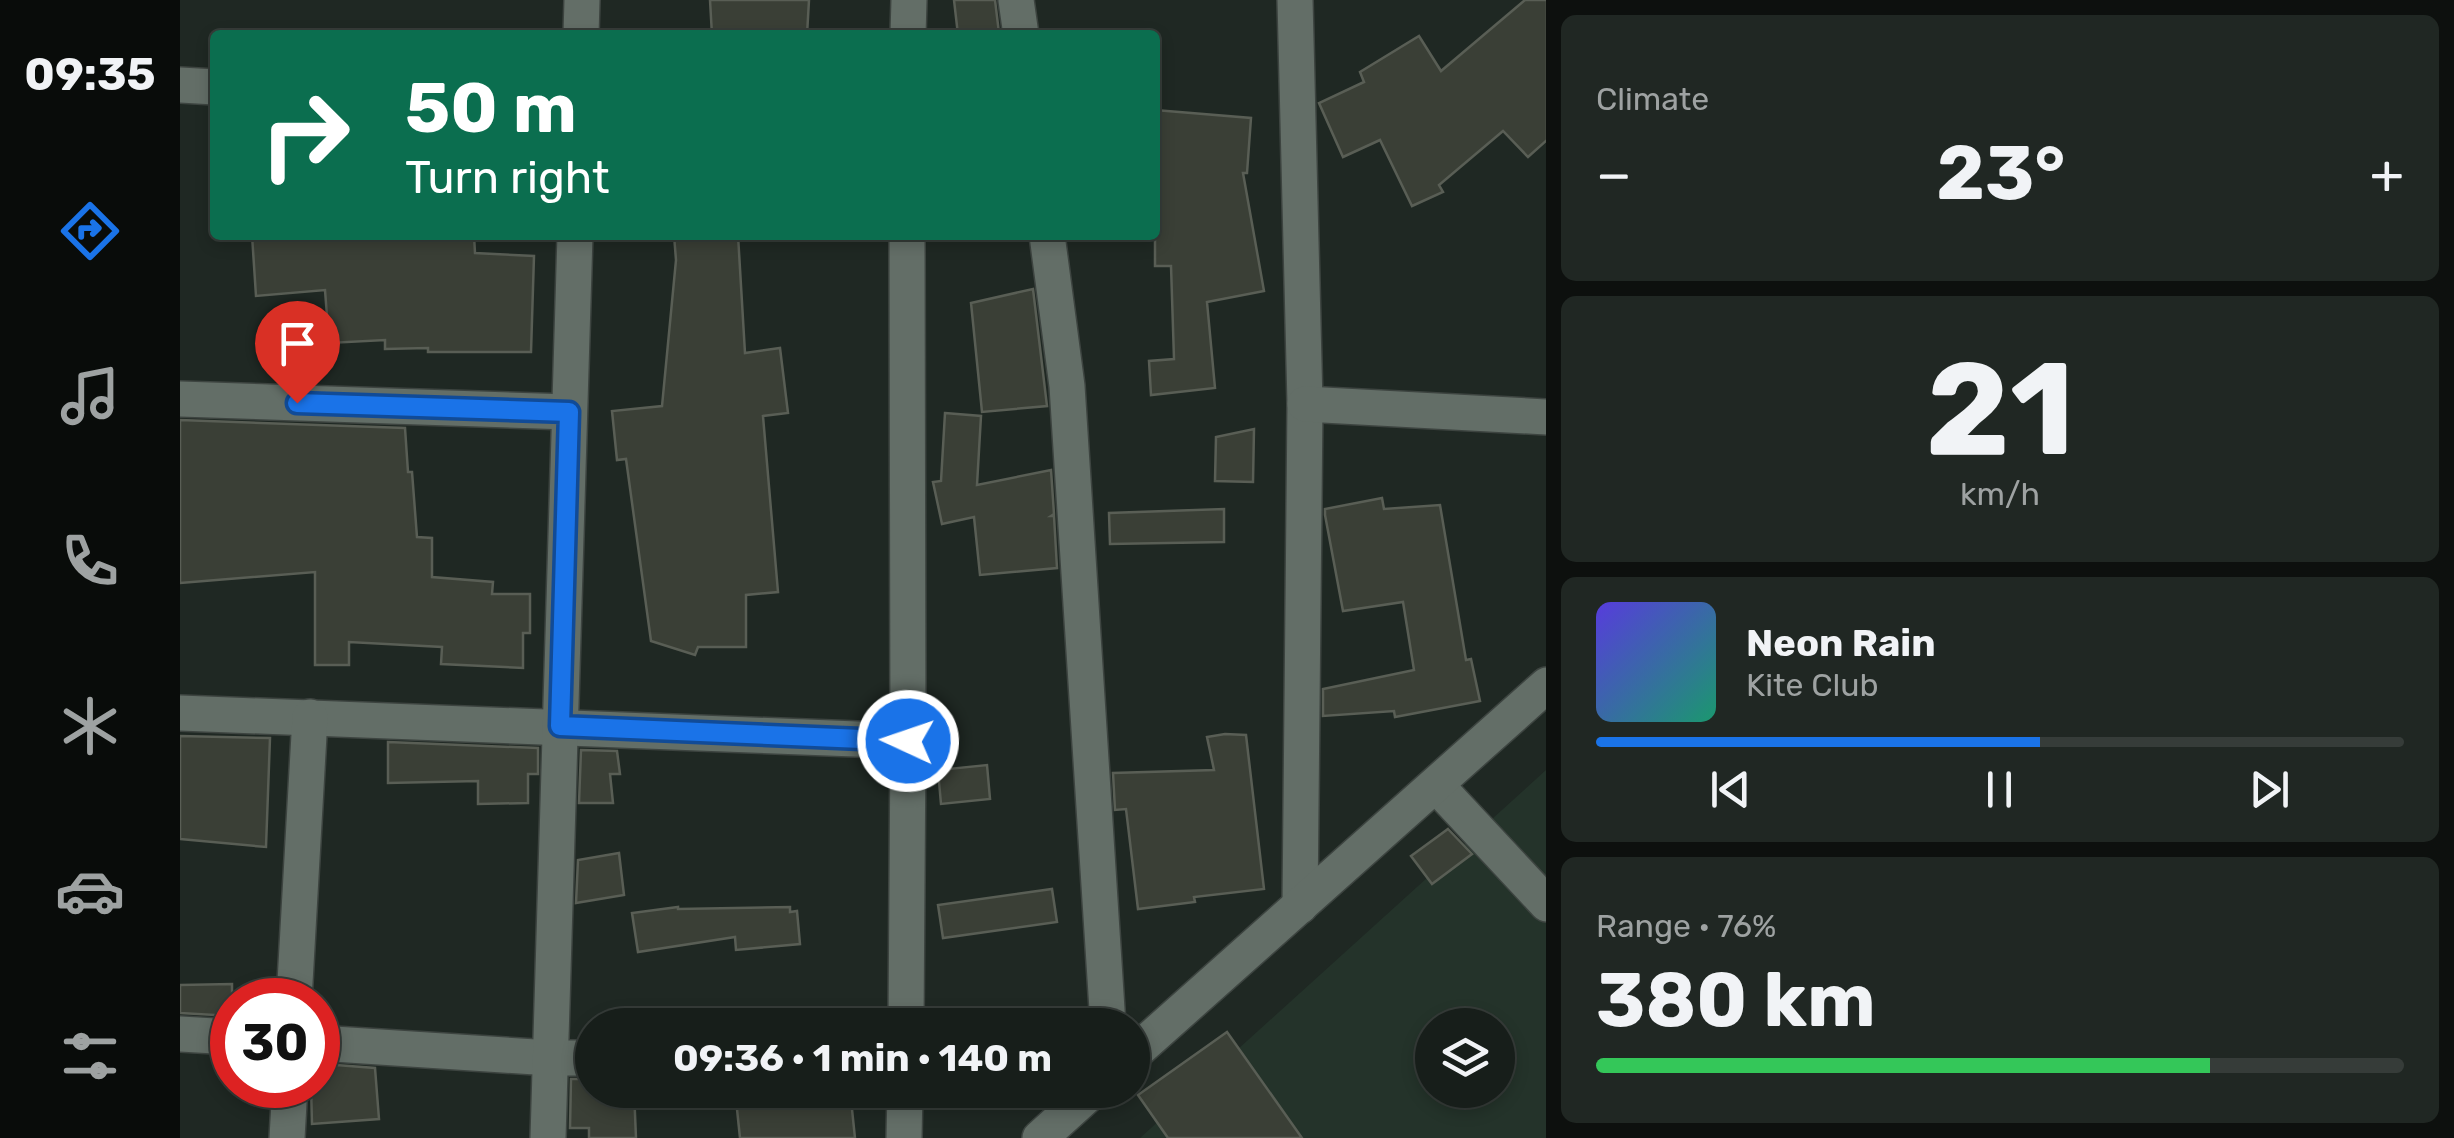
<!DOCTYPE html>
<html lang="en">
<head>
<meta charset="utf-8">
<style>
  :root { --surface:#171e1a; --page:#202723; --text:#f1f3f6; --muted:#9ea2a2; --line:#363c39; --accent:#1a73e8 }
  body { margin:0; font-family:Rubik,sans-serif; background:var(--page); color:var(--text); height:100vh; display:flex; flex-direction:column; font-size:38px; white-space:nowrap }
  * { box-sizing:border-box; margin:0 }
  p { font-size:32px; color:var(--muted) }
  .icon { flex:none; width:55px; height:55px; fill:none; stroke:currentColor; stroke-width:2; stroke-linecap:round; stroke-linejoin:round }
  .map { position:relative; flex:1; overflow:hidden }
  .drawer { display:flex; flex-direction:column; gap:15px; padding:15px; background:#0d100e; width:908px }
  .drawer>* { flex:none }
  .guide { position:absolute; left:30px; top:30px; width:950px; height:210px; border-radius:10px; box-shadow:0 5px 15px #0003,0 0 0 2px var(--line); background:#0b6e4f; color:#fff; overflow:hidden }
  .fabs { position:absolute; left:1235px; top:1008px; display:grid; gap:20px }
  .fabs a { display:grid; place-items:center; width:100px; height:100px; border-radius:50%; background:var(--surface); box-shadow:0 5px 15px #0003,0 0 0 2px var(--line); font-size:50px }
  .speed { position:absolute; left:30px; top:978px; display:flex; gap:20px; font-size:50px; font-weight:700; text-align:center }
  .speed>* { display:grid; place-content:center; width:130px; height:130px; border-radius:50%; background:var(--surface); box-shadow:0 5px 15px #0003,0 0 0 2px var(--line); line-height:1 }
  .speed .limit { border:15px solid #d22; background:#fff; color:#111 }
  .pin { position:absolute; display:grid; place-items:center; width:85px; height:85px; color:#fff; margin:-102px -42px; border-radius:50% 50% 50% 0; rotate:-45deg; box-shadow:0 0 10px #0007 }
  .pin .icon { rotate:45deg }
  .me { position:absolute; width:110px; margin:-55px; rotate:273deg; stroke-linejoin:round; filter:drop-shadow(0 0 8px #0008) }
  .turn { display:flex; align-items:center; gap:35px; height:210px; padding:0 30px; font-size:45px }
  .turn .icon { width:130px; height:130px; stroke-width:2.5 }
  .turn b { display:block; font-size:70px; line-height:85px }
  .big { font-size:75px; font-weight:700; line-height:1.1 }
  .drawer .card { flex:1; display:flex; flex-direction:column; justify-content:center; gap:15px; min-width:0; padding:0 35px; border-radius:15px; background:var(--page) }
  .drawer .dial { align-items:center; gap:0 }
  .dial b { font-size:130px; line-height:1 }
  .song { display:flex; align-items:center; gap:30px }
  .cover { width:120px; height:120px; border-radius:15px; background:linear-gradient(135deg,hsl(250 70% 55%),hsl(160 70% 35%)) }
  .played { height:10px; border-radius:5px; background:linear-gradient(90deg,var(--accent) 55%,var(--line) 55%) }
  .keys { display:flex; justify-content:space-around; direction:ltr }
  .heat { display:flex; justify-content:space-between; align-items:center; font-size:55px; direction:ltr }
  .charge { height:15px; border-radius:8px; background:linear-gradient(90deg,#34c759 76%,var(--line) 0) }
  .trip { position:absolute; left:395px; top:1008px; width:575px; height:100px; border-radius:50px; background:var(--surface); box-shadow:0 5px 15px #0003,0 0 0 2px var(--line); font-weight:700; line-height:100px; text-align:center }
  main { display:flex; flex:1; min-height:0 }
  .menu { display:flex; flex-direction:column; width:180px; justify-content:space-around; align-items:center; background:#090c0a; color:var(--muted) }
  .menu .icon { width:70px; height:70px }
  .menu .active { color:var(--accent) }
  .menu b { font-size:45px; color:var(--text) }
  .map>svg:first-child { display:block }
  .built { fill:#24332a; fill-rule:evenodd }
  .building { fill:#3a3f36; stroke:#595e55; stroke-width:2.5 }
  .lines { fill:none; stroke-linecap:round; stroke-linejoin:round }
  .street-casing { stroke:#3d4440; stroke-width:38 }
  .street { stroke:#636e67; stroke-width:35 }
  .route-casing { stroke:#114b97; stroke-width:25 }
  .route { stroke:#1a73e8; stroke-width:18 }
</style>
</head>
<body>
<main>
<nav class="menu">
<b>09:35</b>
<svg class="icon active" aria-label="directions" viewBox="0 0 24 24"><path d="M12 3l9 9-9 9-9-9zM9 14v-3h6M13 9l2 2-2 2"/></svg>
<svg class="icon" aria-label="music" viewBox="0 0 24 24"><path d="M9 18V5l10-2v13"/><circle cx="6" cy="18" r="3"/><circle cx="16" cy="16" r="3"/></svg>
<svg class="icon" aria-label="phone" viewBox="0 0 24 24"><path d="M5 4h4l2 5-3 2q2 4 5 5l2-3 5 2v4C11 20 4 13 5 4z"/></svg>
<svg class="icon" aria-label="climate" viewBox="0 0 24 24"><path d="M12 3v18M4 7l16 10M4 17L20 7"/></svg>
<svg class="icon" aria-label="car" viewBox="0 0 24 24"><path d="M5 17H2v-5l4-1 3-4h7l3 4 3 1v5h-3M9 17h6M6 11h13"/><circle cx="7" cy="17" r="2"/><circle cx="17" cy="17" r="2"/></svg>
<svg class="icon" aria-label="filters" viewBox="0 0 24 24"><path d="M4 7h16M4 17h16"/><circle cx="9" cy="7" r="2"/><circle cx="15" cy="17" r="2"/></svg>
</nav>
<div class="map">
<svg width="1367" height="1138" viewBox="0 0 1367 1138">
  <rect width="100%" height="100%" fill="#1f2823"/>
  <!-- built -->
  <path class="built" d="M1366,770V1138H960ZM1252,1025H1318V1090H1252Z"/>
  <!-- building -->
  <g class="building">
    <path d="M530,0H629L627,35H532Z"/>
    <path d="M774,0H815L819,33L778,35Z"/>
    <path d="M1345,0H1367V140L1348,157L1323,131L1259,185L1263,192L1232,206L1200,140L1163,157L1139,103L1184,82L1180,72L1239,36L1261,71Z"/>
    <path d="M975,110L1071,118L1067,173H1063L1084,291L1027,302L1035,388L971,395L969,361L994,359L991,266H975Z"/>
    <path d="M72,235H294L295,253L354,256L351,352H248V348L205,349V340L149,343L145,290L76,296Z"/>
    <path d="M494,235H558L565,353L600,348L608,413L583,416L598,592L566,595V647H518L515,655L471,641L446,459L437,460L432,411L482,406L496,260Z"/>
    <path d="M853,289L867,406L802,412L791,303Z"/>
    <path d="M765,413L801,416L797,485L871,470L874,514L871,516H874L877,568L800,575L794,517L762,524L753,482L761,481Z"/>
    <path d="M0,420L225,428L228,472H232L237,537L252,538V577L313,582L312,594H350V633H343V668L261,664L262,647L169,642V665H135V572L0,583Z"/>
    <path d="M1074,429L1073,482L1035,481L1036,437Z"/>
    <path d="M1202,498L1204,509L1260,505L1286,660L1291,659L1300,701L1215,717L1214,711L1143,716V689L1234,670L1223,602L1163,611L1145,515V509Z"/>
    <path d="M1044,509V542L930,544L929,513Z"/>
    <path d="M1045,734L1066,735L1084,889L1014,897L1015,902L958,909L946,809L935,810L933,773L1034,770L1027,737Z"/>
    <path d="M0,736L90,738L86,847L0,839Z"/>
    <path d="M208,742L358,748V774H348V803L298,804V781L208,783Z"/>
    <path d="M401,750L437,751L440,774H430L433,803H399Z"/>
    <path d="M807,765L810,799L761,804L758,770Z"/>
    <path d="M1268,829L1292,854L1252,884L1231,856Z"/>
    <path d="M439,853L444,895L396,903L398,860Z"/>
    <path d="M872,889L877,922L763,938L758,905Z"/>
    <path d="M498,907V909L610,907V912L617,911L620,944L556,950L555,937L458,952L452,913Z"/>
    <path d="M52,984V1016L0,1013V985Z"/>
    <path d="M1047,1032L1122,1138H988L958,1095Z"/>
    <path d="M156,1065L195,1068L199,1119L132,1124L131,1085H138V1067Z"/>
    <path d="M391,1079H412V1090H454L456,1138H409V1128H390Z"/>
    <path d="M555,1090H670L675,1138H560Z"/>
  </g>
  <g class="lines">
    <defs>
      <g id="street">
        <path d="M836,0L841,35"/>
        <path d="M1115,0L1125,404L1120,906"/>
        <path d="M401,35L402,0"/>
        <path d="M728,35L729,0"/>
        <path d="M0,85L35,87"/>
        <path d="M867,235L887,386L928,1025"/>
        <path d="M0,399L389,412"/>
        <path d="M1125,404L1367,417"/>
        <path d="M0,713L728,741"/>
        <path d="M1256,785L1367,904"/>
        <path d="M114,1000L130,717"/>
        <path d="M726,1025L728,741L727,235"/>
        <path d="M0,1034L52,1037"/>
        <path d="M138,1043L371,1058H412"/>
        <path d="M952,1055L1367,685"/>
        <path d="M107,1138L110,1085"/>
        <path d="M368,1138L395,235"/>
        <path d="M724,1138L725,1090"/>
        <path d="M860,1138L913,1090"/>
      </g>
    </defs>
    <!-- street casing -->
    <use href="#street" class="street-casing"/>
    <!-- street -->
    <use href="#street" class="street"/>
  </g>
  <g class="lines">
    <defs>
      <path id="route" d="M117,403L389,412L380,726L728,741"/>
    </defs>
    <!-- route casing -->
    <use href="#route" class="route-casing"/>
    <!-- route -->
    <use href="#route" class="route"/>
  </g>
</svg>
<div class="fabs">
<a><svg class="icon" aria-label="layers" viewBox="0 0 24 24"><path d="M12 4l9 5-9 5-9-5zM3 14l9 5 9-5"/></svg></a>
</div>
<div class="speed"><div class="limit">30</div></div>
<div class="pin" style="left:117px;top:403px;background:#d93025"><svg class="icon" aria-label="arrive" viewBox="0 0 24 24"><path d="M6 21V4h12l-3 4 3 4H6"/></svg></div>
<svg class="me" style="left:728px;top:741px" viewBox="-20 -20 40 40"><circle r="17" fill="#1a73e8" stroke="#fff" stroke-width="3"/><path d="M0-11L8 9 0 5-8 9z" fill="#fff"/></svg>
<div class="trip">09:36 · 1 min · 140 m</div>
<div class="guide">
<div class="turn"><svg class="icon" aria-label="right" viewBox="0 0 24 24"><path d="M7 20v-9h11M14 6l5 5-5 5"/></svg><div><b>50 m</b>Turn right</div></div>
</div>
</div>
<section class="drawer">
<div class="card"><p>Climate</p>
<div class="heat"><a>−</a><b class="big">23°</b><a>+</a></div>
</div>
<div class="card dial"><b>21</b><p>km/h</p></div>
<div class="card">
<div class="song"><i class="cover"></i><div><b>Neon Rain</b><p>Kite Club</p></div></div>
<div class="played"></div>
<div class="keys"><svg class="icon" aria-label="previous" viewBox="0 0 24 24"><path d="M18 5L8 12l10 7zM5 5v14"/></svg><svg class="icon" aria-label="pause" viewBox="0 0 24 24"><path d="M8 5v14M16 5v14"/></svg><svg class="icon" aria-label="next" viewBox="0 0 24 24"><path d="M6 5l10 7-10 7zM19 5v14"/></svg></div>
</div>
<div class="card"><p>Range · 76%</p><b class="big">380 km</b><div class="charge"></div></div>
</section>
</main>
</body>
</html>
